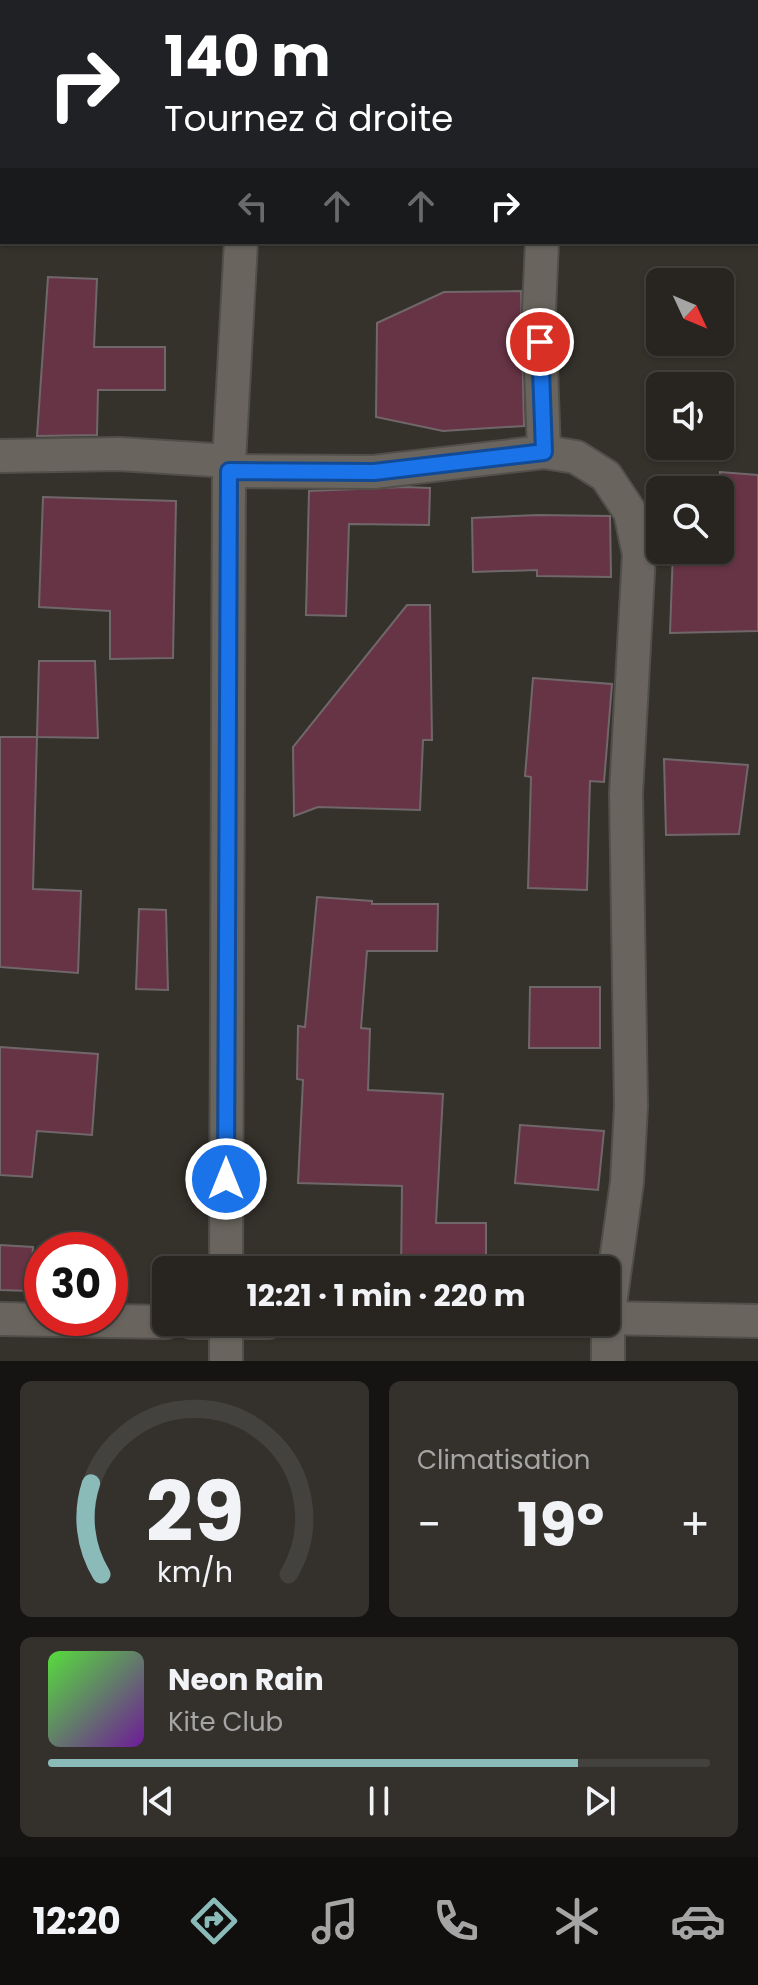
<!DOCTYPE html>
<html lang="fr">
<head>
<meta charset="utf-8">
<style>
  :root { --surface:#282520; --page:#34312d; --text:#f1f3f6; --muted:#a5a5a5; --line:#44423e; --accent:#8bbbb9 }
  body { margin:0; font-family:Poppins,sans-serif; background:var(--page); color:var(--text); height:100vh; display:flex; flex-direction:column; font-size:30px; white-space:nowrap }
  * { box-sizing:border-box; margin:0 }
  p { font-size:26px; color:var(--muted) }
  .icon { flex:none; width:44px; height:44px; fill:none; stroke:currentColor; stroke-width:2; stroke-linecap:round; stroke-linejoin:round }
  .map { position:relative; height:1361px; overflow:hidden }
  .drawer { display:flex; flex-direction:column; gap:20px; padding:20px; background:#161412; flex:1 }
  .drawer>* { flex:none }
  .hud { position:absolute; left:0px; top:0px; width:758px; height:244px; box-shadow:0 2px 6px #0004,0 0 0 2px var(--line); background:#202124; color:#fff; overflow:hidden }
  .needle { width:52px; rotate:134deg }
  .buttons { position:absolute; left:646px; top:268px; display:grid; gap:16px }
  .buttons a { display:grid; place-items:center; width:88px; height:88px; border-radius:12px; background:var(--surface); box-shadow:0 2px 6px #0004,0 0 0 2px var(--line); font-size:40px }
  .speed { position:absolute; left:24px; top:1232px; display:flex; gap:16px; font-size:40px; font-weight:700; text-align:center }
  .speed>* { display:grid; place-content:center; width:104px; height:104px; border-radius:50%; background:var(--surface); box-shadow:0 2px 6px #0004,0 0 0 2px var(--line); line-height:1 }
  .speed .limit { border:12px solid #d22; background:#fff; color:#111 }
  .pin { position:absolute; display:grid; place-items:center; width:68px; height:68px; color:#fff; margin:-34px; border:4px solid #fff; border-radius:50%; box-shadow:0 2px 8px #0007 }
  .me { position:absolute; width:88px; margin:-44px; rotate:0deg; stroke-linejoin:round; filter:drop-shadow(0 0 6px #0008) }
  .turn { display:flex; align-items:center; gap:28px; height:168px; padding:0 32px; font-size:36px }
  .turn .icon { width:104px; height:104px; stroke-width:2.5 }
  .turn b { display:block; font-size:56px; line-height:68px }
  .lanes { display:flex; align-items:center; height:76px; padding:0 32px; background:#0003; justify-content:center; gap:40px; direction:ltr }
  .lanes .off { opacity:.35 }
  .big { font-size:60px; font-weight:700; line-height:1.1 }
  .drawer .card { flex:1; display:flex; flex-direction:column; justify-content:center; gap:12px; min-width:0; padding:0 28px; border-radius:12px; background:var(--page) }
  .drawer .dial { align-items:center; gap:0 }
  .dial svg { height:208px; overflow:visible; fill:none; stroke:var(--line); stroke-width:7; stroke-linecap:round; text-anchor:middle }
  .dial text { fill:var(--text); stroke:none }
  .song { display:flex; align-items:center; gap:24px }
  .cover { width:96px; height:96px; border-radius:12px; background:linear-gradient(135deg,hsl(110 70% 55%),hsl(280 70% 35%)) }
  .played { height:8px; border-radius:4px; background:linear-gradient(90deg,var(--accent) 80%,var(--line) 80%) }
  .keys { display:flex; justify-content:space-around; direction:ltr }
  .heat { display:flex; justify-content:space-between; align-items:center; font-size:44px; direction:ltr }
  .drawer .tiles { flex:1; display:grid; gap:20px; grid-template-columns:1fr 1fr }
  .card:last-child { grid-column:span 2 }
  .trip { position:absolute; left:152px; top:1256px; width:468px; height:80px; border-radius:12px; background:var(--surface); box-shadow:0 2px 6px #0004,0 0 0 2px var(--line); font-weight:700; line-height:80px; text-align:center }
  .dock { display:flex; height:128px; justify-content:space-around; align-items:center; background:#100f0d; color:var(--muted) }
  .dock .icon { width:56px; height:56px }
  .dock .selected { color:var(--accent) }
  .dock b { font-size:36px; color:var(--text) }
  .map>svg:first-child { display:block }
  .building { fill:#673446; stroke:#70676a; stroke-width:2 }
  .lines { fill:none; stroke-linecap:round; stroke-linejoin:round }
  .minor-casing { stroke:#524e49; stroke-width:36 }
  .tertiary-casing { stroke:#524e49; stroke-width:44 }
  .minor { stroke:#69655e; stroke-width:32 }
  .tertiary { stroke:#69655e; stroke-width:40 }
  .route-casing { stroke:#114b97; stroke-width:20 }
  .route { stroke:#1a73e8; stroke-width:14 }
</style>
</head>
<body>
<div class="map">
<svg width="758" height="1361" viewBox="0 0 758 1361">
  <rect width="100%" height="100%" fill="#35312b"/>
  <!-- building -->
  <g class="building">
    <path d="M48,277L97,279L94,347H165V390H98L97,435L37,436Z"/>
    <path d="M521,291L524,426L443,431L376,417L377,323L444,292Z"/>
    <path d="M720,472L758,475V631L670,633L673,550H720Z"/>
    <path d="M406,487L430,488L429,525L349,524L346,616L306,615L309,491Z"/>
    <path d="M43,497L176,501L173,658L110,659V611L39,607Z"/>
    <path d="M538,515L610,516L611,577L537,576V570L473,572L472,518Z"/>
    <path d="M407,605H430L432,740H423L420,810L318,807L294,816L293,747Z"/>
    <path d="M39,661H95L98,738L37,737Z"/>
    <path d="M533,678L612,684L604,782L590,781L587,890L528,888L531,777L525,776Z"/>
    <path d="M0,737H37L33,889L81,891L78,973L0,967Z"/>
    <path d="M664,759L748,765L739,834L666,835Z"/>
    <path d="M317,897L372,901V904H438L437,951H367L361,1028L370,1029L368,1090L443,1094L436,1223H486V1270H401L402,1186L298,1183L303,1080L297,1079L298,1026L305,1027Z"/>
    <path d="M139,909L166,910L168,990L136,989Z"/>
    <path d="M530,987H600V1048H529Z"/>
    <path d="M0,1047L98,1054L92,1135L37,1131L32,1177L0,1175Z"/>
    <path d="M520,1125L604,1131L598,1190L515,1183Z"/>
    <path d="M0,1245L33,1247L30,1291L0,1290Z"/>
  </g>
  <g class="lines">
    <defs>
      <g id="minor">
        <path d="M550,2V0"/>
        <path d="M0,73H2"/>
        <path d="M756,77H758"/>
        <path d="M542,242L539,310L544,452"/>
        <path d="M0,456L119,454L229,461"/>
        <path d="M229,471L374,472L544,452L576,457L606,476L630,512L639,554L626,793L631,1106L627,1182L608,1318V1361"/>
        <path d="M226,1270L229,461L241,242"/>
        <path d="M606,1318L758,1321"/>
        <path d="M0,1319L166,1322"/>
        <path d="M192,1322H268"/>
        <path d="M226,1361V1322"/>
      </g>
      <path id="tertiary" d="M251,2V0"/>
    </defs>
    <!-- minor casing -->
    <use href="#minor" class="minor-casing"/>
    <!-- tertiary casing -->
    <use href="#tertiary" class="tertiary-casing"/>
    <!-- minor -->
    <use href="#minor" class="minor"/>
    <!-- tertiary -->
    <use href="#tertiary" class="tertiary"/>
  </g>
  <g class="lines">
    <defs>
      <path id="route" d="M226,1179L229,471L374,472L544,452L540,342"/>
    </defs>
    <!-- route casing -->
    <use href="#route" class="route-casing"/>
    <!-- route -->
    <use href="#route" class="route"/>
  </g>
</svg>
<div class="buttons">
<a><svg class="needle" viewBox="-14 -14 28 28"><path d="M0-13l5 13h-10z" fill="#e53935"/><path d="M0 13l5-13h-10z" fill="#a5a5a5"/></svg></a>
<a><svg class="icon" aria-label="sound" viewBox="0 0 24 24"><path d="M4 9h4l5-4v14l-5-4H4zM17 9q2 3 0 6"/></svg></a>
<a><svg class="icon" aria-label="search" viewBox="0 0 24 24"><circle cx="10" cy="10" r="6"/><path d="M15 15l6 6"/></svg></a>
</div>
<div class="speed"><div class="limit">30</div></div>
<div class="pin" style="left:540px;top:342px;background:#d93025"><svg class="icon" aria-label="arrive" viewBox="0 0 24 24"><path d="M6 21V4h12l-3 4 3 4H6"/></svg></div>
<svg class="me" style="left:226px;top:1179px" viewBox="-20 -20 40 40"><circle r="17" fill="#1a73e8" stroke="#fff" stroke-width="3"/><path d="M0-11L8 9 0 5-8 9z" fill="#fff"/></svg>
<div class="trip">12:21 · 1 min · 220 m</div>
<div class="hud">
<div class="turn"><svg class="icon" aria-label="right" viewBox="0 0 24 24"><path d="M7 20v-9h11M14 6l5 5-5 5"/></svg><div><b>140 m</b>Tournez à droite</div></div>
<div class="lanes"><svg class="icon off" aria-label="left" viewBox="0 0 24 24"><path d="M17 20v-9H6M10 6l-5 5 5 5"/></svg><svg class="icon off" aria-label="ahead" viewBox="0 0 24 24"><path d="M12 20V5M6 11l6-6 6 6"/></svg><svg class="icon off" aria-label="ahead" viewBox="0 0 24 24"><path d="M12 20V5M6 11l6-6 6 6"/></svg><svg class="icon" aria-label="right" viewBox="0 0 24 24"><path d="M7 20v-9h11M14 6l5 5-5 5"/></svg></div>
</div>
</div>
<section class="drawer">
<div class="tiles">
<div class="card dial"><svg viewBox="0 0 100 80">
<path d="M14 69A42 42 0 1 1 86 69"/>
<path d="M14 69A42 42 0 0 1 10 34" stroke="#8bbbb9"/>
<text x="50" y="56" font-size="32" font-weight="700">29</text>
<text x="50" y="72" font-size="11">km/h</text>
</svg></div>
<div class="card"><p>Climatisation</p>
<div class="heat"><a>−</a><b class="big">19°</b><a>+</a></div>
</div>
<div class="card">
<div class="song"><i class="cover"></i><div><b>Neon Rain</b><p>Kite Club</p></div></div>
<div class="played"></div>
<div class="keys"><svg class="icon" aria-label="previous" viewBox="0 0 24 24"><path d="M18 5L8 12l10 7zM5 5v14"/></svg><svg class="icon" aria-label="pause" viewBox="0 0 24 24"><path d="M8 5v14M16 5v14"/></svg><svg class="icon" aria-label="next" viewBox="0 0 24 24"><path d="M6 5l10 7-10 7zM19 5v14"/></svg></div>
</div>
</div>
</section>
<nav class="dock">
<b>12:20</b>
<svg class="icon selected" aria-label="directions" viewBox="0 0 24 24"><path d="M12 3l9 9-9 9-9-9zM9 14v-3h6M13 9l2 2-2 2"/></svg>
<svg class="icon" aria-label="music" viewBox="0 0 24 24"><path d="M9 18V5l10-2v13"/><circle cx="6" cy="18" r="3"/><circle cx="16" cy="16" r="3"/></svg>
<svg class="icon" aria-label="phone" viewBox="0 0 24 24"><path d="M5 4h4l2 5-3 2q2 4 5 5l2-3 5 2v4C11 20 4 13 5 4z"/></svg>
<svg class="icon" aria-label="climate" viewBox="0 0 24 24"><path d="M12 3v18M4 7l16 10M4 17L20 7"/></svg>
<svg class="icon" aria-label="car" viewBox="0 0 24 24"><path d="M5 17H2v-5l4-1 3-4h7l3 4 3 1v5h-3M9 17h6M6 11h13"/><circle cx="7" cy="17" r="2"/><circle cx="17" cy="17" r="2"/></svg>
</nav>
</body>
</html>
